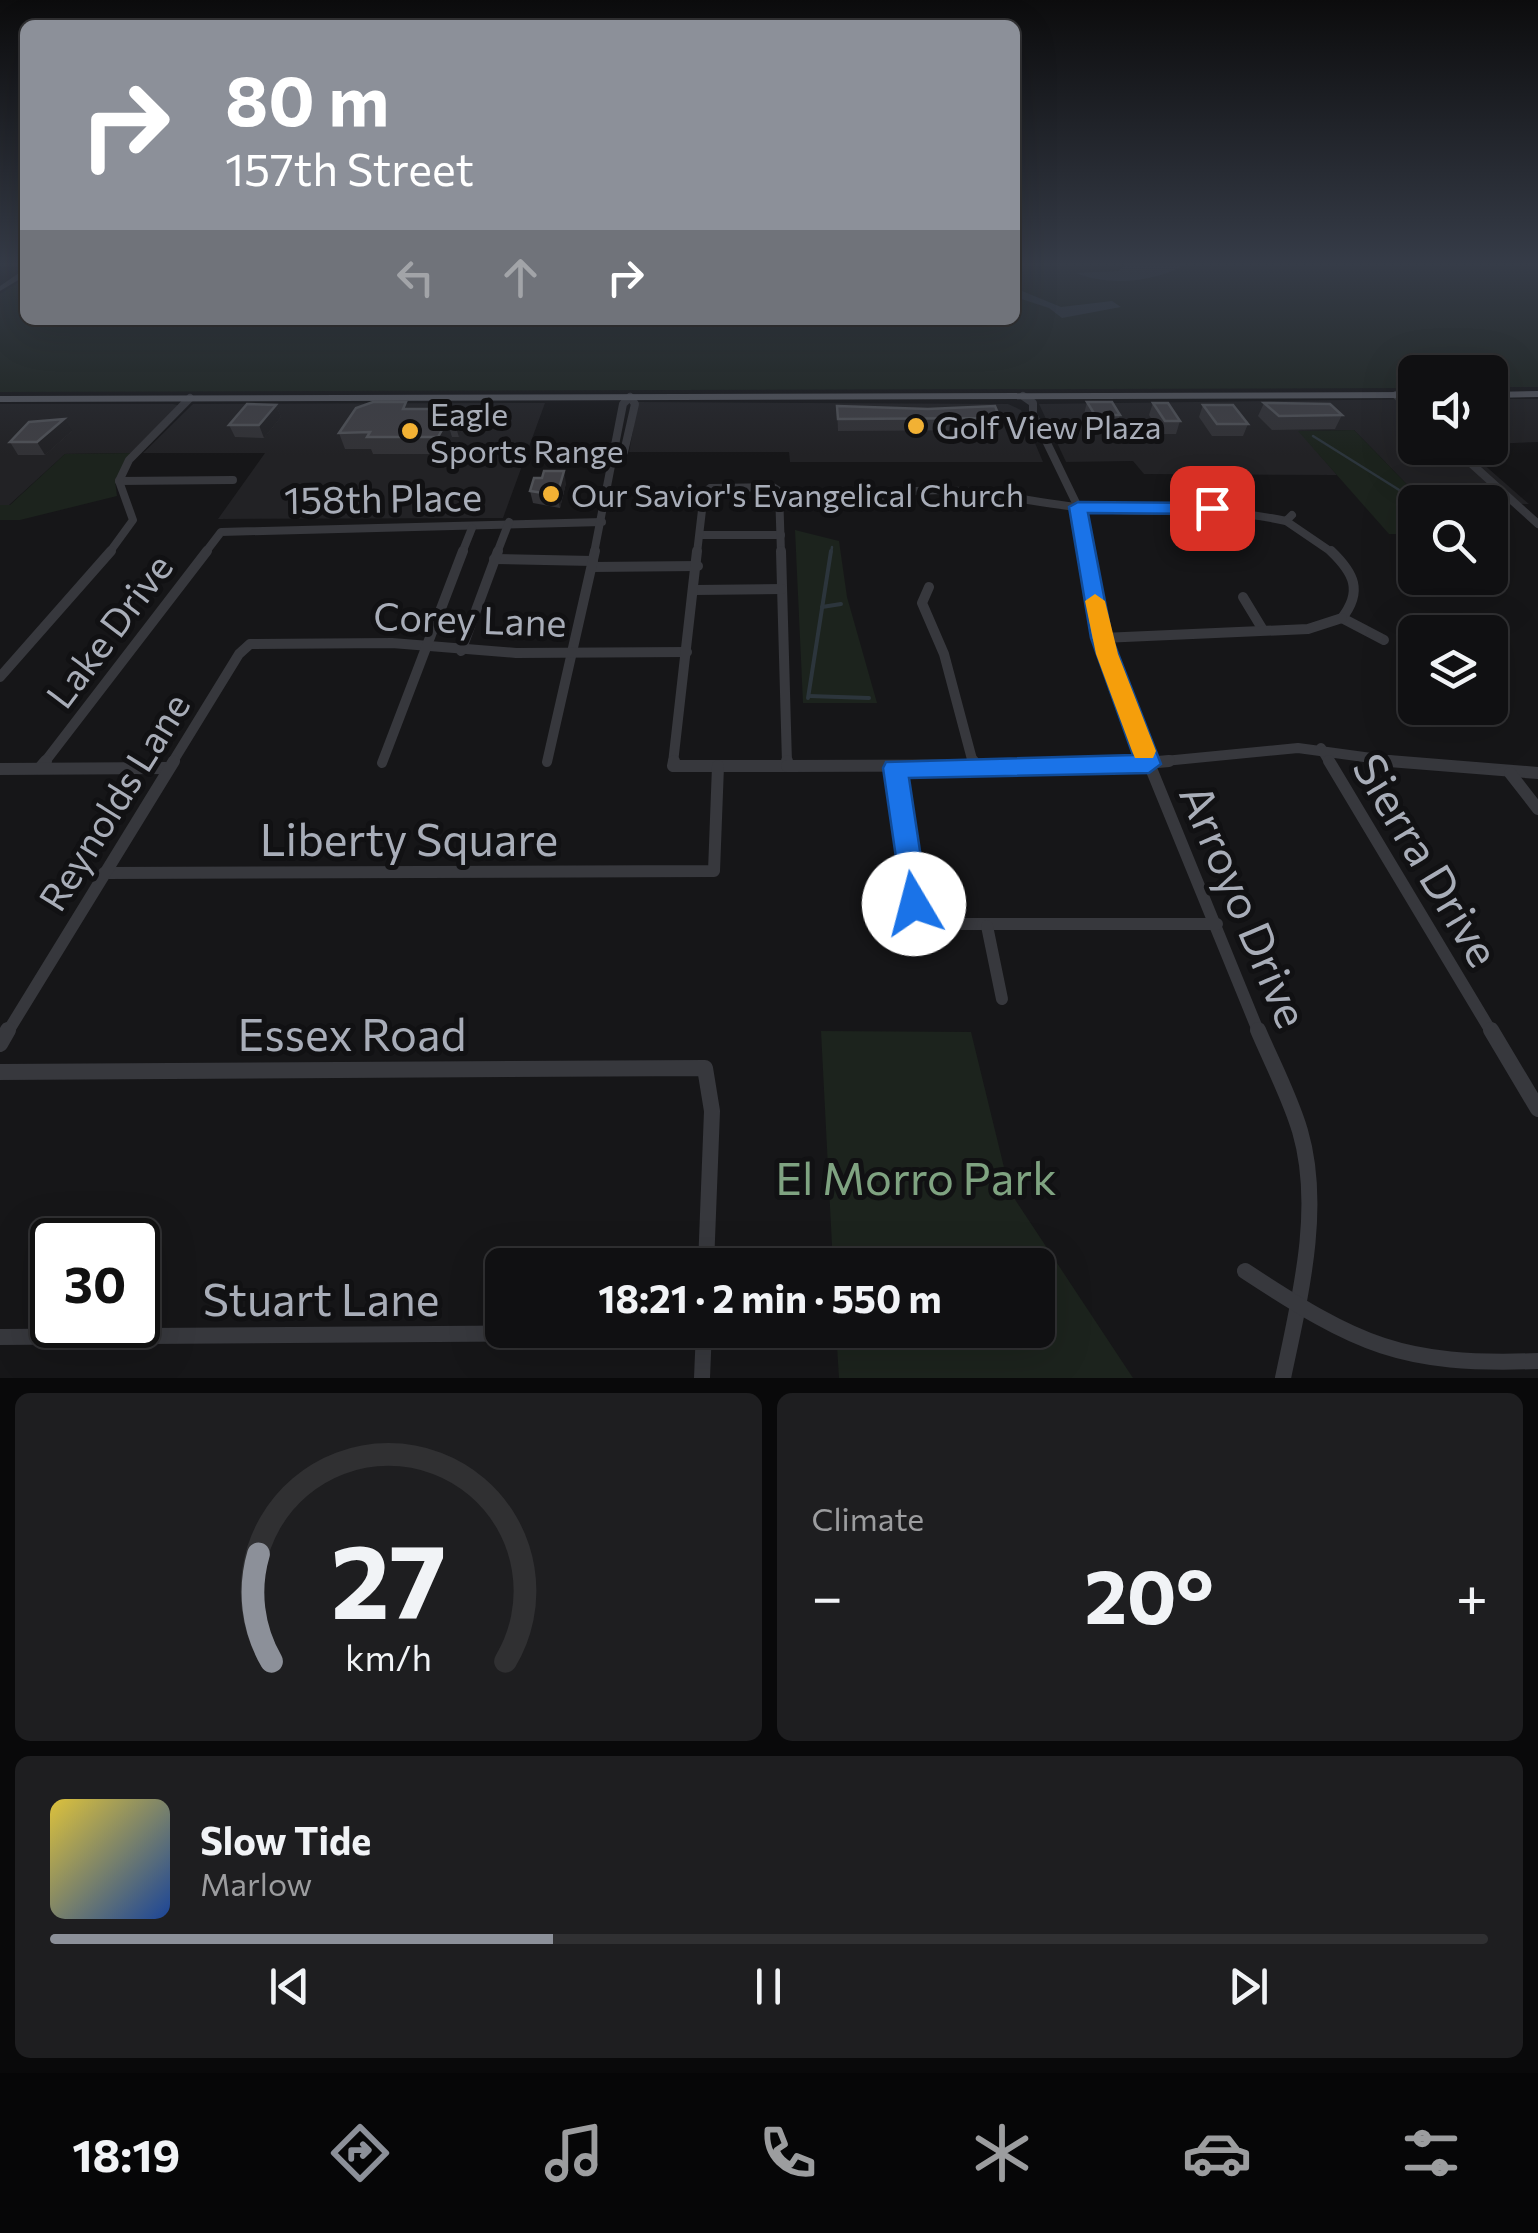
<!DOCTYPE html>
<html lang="en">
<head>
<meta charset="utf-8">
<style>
  :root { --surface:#101012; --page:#1e1e20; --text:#f1f3f6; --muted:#9c9d9f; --line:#303032; --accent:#8c9099 }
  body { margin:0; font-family:Commissioner,sans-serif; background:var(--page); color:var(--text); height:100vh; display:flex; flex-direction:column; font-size:38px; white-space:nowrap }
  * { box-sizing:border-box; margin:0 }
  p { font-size:32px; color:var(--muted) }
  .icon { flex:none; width:55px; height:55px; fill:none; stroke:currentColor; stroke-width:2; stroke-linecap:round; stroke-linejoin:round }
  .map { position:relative; height:1378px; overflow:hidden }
  .drawer { display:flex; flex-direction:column; gap:15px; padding:15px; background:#09090a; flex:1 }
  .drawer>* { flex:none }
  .banner { position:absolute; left:20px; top:20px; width:1000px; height:305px; border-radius:15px; box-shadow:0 10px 40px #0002,0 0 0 2px var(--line); background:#8c9099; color:#fff; overflow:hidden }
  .controls { position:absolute; left:1398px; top:355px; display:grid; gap:20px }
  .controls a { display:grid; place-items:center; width:110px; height:110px; border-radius:15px; background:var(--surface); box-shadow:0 10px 40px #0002,0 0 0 2px var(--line); font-size:50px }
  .speed { position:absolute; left:30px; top:1218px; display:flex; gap:20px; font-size:50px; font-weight:700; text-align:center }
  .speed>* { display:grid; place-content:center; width:130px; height:130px; border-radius:50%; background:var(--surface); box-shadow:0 10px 40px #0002,0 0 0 2px var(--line); line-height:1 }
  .speed .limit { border:5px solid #111; border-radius:15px; background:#fff; color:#111 }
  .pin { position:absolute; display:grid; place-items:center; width:85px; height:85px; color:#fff; margin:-42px; border-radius:20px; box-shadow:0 5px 15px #0006 }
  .me { position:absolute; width:110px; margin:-55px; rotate:352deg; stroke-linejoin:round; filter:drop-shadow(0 0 8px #0008) }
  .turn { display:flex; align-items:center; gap:35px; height:210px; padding:0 40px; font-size:45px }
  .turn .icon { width:130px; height:130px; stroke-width:2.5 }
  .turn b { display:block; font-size:70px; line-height:85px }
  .lanes { display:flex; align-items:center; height:95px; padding:0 40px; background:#0003; justify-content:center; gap:50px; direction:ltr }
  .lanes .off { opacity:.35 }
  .big { font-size:75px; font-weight:700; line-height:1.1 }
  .drawer .tile { flex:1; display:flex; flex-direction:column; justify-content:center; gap:15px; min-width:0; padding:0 35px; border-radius:15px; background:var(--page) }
  .drawer .dial { align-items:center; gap:0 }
  .dial svg { height:260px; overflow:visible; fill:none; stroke:var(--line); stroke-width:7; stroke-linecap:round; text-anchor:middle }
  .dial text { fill:var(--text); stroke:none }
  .song { display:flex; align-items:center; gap:30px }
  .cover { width:120px; height:120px; border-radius:15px; background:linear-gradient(135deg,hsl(50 70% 55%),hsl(220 70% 35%)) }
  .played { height:10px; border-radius:5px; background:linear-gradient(90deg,var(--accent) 35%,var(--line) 35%) }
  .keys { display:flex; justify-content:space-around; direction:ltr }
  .heat { display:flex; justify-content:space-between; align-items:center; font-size:55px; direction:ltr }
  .drawer .tiles { flex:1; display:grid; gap:15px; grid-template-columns:1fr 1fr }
  .tile:last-child { grid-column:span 2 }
  .trip { position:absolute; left:485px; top:1248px; width:570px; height:100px; border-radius:15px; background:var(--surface); box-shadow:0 10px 40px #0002,0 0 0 2px var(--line); font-weight:700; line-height:100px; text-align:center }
  .dock { display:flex; height:160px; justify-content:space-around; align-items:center; background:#060607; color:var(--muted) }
  .dock .icon { width:70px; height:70px }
  .dock .active { color:var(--accent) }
  .dock b { font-size:45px; color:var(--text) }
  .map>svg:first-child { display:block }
  .built { fill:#222225 }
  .green { fill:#1c231d }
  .water { fill:#2c353c }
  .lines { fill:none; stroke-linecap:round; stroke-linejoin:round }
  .stream-far1 { stroke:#2c353c; stroke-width:2.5 }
  .stream { stroke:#2c353c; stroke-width:4 }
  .street-far3 { stroke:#37383d; stroke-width:8 }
  .street-far2 { stroke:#37383d; stroke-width:10 }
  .street-far1 { stroke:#37383d; stroke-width:12 }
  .street { stroke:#37383d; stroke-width:16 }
  .secondary { fill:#45474d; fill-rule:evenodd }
  .primary { fill:#53555c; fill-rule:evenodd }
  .wall { fill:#323236 }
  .shaded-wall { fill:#212124 }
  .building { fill:#3f3f44; stroke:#4f5156; stroke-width:2.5 }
  .route { fill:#1a73e8; stroke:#114b97; stroke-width:2.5 }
  .slow { fill:#f59e0b }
  .poi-dot { fill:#f2b134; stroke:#111113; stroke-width:4 }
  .labels { text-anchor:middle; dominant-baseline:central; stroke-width:10; stroke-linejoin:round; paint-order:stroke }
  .far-poi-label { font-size:32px; fill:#a8adb8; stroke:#111113; text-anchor:start }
  .street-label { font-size:38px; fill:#a8adb8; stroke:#111113 }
  .near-street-label { font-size:45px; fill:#a8adb8; stroke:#111113 }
  .near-park-label { font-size:45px; fill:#7fa381; stroke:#111113 }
</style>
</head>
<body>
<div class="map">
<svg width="1538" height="1378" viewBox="0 0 1538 1378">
  <rect width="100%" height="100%" fill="#161618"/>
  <!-- built -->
  <g class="built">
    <path d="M1415,399V448H1465L1529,504L1424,502L1354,430L1299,431L1337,475L1144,474L1133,461L1066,462L1039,404Z"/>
    <path d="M1490,399H1538V442L1490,444Z"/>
    <path d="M638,402L1008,404L1021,410L1043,462H790L789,452H629Z"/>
    <path d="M545,403L503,518L218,519L265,453H143L193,404Z"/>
    <path d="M0,404H173L178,405L132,453L65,454L9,505H0Z"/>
  </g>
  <!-- green -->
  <g class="green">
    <path d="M1015,262H1538V387H1490V372H1415V388L0,392V294L25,278V320H1015Z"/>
    <path d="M1354,430L1424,502H1415V534H1389L1298,431Z"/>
    <path d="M132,453L115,480L117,496L20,520H0V505H10L65,454Z"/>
    <path d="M795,530L839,541L847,597L877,703H803Z"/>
    <path d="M821,1031L971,1032L1010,1192L1133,1378H839L836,1330H1038V1265H833Z"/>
  </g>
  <!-- water -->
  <g class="water">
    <path d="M1127,262H1189C1159,282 1110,287 1076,273L1119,271Z"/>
    <path d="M1015,288L1061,307L1112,301L1121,307L1062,318L1049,308L1015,297Z"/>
  </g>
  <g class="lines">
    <!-- stream-far1 -->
    <g class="stream-far1">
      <path d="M1313,436L1404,493"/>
      <path d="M831,553L832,547"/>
    </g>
    <!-- stream -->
    <g class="stream">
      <path d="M822,607L841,604"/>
      <path d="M809,696L869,698"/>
      <path d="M808,698L831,551"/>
    </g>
    <!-- street-far3 -->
    <g class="street-far3">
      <path d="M1396,395L1415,412"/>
      <path d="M1023,396L1033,403V414L1078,507L1086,553"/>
      <path d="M1454,448L1538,524"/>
      <path d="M616,457L624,452L635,404L630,397"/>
      <path d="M119,481L233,480"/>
      <path d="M866,501C939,475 1020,503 1095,509C1162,514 1218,506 1286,521L1292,515"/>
      <path d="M1286,521L1333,553"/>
      <path d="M701,535H781"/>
      <path d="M109,553L133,520L119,481L129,460L190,398"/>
      <path d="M205,553L221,532L602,522"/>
      <path d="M462,553L472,528"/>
      <path d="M497,553L509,522"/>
      <path d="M594,553L623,404L630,397"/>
      <path d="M697,553L704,493L710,488L773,487L779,491L781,553"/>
    </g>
    <!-- street-far2 -->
    <g class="street-far2">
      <path d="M781,551L787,763"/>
      <path d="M1086,551L1102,638L1149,763"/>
      <path d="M1331,551C1354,573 1363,591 1342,618L1384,640"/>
      <path d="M494,559L593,561"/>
      <path d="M592,567L698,566"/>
      <path d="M929,587L922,603L944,654L973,763"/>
      <path d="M695,590L782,589"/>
      <path d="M1243,597L1263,630"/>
      <path d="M1102,638L1308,629L1342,618"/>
      <path d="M461,651L498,551"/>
      <path d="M0,677L111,551"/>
      <path d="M1321,748L1330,763"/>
      <path d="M547,762L595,551"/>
      <path d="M44,763L207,551"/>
      <path d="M172,763L239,654L250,644L392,643L516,653L687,652"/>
      <path d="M382,763L463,551"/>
      <path d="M673,763L697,551"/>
      <path d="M1144,763L1298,748L1408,763"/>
    </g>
    <!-- street-far1 -->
    <g class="street-far1">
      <path d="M674,761L673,766H787"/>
      <path d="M787,761V766"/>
      <path d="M973,761L974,766"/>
      <path d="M1148,761L1259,1033"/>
      <path d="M1329,761L1492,1033"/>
      <path d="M1389,761L1538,773"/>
      <path d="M787,766L1124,765L1169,761"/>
      <path d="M40,768L46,761"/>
      <path d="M895,768L915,910L928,924H1217"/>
      <path d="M0,769L169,768"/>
      <path d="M1510,773L1538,809"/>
      <path d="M104,873L714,871L718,766"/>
      <path d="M987,926L1002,999"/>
      <path d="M7,1033L174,761"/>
    </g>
    <!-- street -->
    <g class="street">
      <path d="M1258,1030C1272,1063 1290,1097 1300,1131C1323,1209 1299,1301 1283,1378"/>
      <path d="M1491,1030L1538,1109"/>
      <path d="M0,1044L8,1030"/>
      <path d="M0,1072L705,1068L712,1111L706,1265"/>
      <path d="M1245,1271C1358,1345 1401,1366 1538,1361"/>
      <path d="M0,1337L704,1332"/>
      <path d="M702,1378L704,1330"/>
    </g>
    <!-- secondary -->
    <path class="secondary" d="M22,271H25V276L0,291V286Z"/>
    <!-- primary -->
    <g class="primary">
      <path d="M1538,391V397L1490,398V392Z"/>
      <path d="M1415,392V398L0,402V396Z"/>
    </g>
  </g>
  <!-- wall -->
  <g class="wall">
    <path d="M1087,402L1120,415L1116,427H1091L1084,414Z"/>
    <path d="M1153,403L1180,421L1176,434H1160L1149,415Z"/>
    <path d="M1264,403L1342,415L1335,429L1272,430L1258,416Z"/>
    <path d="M276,405L281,417L264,438L235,437L229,425Z"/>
    <path d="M1203,405L1248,424L1243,436H1212L1199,417Z"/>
    <path d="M837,406L1000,418L997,430L838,431Z"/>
    <path d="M408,409H460L465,425L459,437H452L443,454H373L371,449H345L339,433Z"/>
    <path d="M72,431L45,455H18L10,442Z"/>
    <path d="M566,483L560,508L533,503L530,491Z"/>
  </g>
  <!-- shaded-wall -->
  <g class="shaded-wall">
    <path d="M276,405L281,417L264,438L259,425Z"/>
    <path d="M460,409L465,425L459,437L454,421Z"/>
    <path d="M64,419L72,431L45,455L37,442Z"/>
    <path d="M447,421L452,437L443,454L438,437Z"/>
    <path d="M564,471L566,483L560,508L557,495Z"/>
  </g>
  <!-- building -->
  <g class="building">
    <path d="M373,402H406L403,409H460L454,421H447L438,437H367L370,432L339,433L356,408Z"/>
    <path d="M1087,402H1112L1120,415H1095Z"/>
    <path d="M1153,403H1168L1180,421H1165Z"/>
    <path d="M1264,403L1330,404L1342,415L1279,416Z"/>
    <path d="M247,404L276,405L259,425H229Z"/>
    <path d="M1203,405H1233L1248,424H1217Z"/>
    <path d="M837,406L928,409L995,406L1000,418L838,419Z"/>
    <path d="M64,419L37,442H10L29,422Z"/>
    <path d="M544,471H564L557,495L530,491L534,478H542Z"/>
  </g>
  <!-- sky -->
  <linearGradient id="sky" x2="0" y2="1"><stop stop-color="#0c0c0d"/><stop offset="0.58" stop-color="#363c48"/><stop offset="1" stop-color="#363c48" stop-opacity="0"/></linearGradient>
  <rect width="1538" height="455" fill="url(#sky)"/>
  <!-- route -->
  <path class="route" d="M1078,502L1212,503L1221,508L1212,514L1088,513L1112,638L1161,764L1149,773L909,778L928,904L924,913L914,916L904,913L883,768L886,762L1133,755L1091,638L1069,507Z"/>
  <!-- slow -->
  <path class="slow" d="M1095,594L1105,601L1118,654L1156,751L1153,758H1135L1132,751L1096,654L1085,601Z"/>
  <!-- markers -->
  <g class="poi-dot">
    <circle cx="916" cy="426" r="10"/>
    <circle cx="410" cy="431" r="10"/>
    <circle cx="551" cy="494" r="10"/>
  </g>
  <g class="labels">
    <!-- far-poi labels -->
    <g class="far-poi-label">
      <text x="430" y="413">Eagle<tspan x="430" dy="37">Sports Range</tspan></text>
      <text x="936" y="426">Golf View Plaza</text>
      <text x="571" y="494">Our Savior's Evangelical Church</text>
    </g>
    <!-- street labels -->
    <g class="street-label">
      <text transform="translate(383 497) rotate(-1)">158th Place</text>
      <text transform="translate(470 618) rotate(2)">Corey Lane</text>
      <text transform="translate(108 630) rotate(-53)">Lake Drive</text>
      <text transform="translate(113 801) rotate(-58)">Reynolds Lane</text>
    </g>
    <!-- near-street labels -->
    <g class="near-street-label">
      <text x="409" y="837">Liberty Square</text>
      <text transform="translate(1428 859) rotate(59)">Sierra Drive</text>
      <text transform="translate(1246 905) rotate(67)">Arroyo Drive</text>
      <text x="352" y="1032">Essex Road</text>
      <text x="321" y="1297">Stuart Lane</text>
    </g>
    <!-- near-park labels -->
    <g class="near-park-label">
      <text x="916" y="1176">El Morro Park</text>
    </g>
  </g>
</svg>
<div class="controls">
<a><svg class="icon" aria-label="sound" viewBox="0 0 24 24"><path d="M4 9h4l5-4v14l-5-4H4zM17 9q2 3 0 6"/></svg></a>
<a><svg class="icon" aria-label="search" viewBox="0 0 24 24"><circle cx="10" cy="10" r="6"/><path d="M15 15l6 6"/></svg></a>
<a><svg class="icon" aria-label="layers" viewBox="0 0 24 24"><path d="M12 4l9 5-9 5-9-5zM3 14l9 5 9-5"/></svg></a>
</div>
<div class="speed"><div class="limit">30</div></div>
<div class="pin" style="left:1212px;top:508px;background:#d93025"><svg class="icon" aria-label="arrive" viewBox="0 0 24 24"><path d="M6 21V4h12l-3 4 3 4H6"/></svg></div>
<svg class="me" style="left:914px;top:904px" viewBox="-20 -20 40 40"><circle r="19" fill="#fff"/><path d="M0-13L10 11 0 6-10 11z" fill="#1a73e8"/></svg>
<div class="trip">18:21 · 2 min · 550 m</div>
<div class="banner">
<div class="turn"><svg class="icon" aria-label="right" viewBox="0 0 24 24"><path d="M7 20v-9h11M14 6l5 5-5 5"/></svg><div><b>80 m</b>157th Street</div></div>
<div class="lanes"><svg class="icon off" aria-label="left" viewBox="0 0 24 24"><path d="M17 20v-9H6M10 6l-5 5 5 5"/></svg><svg class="icon off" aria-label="ahead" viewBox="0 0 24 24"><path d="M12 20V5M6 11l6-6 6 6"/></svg><svg class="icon" aria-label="right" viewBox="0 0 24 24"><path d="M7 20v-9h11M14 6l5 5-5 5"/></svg></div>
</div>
</div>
<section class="drawer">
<div class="tiles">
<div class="tile dial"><svg viewBox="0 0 100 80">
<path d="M14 69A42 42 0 1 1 86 69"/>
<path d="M14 69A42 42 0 0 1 10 36" stroke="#8c9099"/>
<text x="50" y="56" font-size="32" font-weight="700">27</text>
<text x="50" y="72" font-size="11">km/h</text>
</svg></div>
<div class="tile"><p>Climate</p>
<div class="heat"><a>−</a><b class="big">20°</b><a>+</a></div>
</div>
<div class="tile">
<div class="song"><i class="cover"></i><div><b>Slow Tide</b><p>Marlow</p></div></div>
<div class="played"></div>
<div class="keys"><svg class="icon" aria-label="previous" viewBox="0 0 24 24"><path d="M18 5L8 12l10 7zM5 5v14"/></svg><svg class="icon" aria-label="pause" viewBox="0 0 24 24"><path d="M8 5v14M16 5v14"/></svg><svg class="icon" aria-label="next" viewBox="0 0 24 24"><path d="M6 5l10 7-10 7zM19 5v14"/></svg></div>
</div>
</div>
</section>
<nav class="dock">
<b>18:19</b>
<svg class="icon active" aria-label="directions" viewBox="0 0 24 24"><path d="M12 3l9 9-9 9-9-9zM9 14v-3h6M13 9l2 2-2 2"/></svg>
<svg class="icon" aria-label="music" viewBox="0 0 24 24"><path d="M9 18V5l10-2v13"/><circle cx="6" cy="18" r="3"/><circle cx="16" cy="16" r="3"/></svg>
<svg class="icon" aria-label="phone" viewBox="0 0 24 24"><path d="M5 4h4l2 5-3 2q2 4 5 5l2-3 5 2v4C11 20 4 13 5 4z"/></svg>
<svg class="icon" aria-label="climate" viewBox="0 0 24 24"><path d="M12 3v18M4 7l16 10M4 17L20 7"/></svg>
<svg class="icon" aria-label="car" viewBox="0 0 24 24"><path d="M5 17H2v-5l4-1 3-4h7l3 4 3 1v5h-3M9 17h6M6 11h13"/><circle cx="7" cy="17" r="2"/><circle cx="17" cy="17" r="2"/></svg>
<svg class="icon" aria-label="filters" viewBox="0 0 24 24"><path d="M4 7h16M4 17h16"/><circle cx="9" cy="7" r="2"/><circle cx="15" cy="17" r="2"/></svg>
</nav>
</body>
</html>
